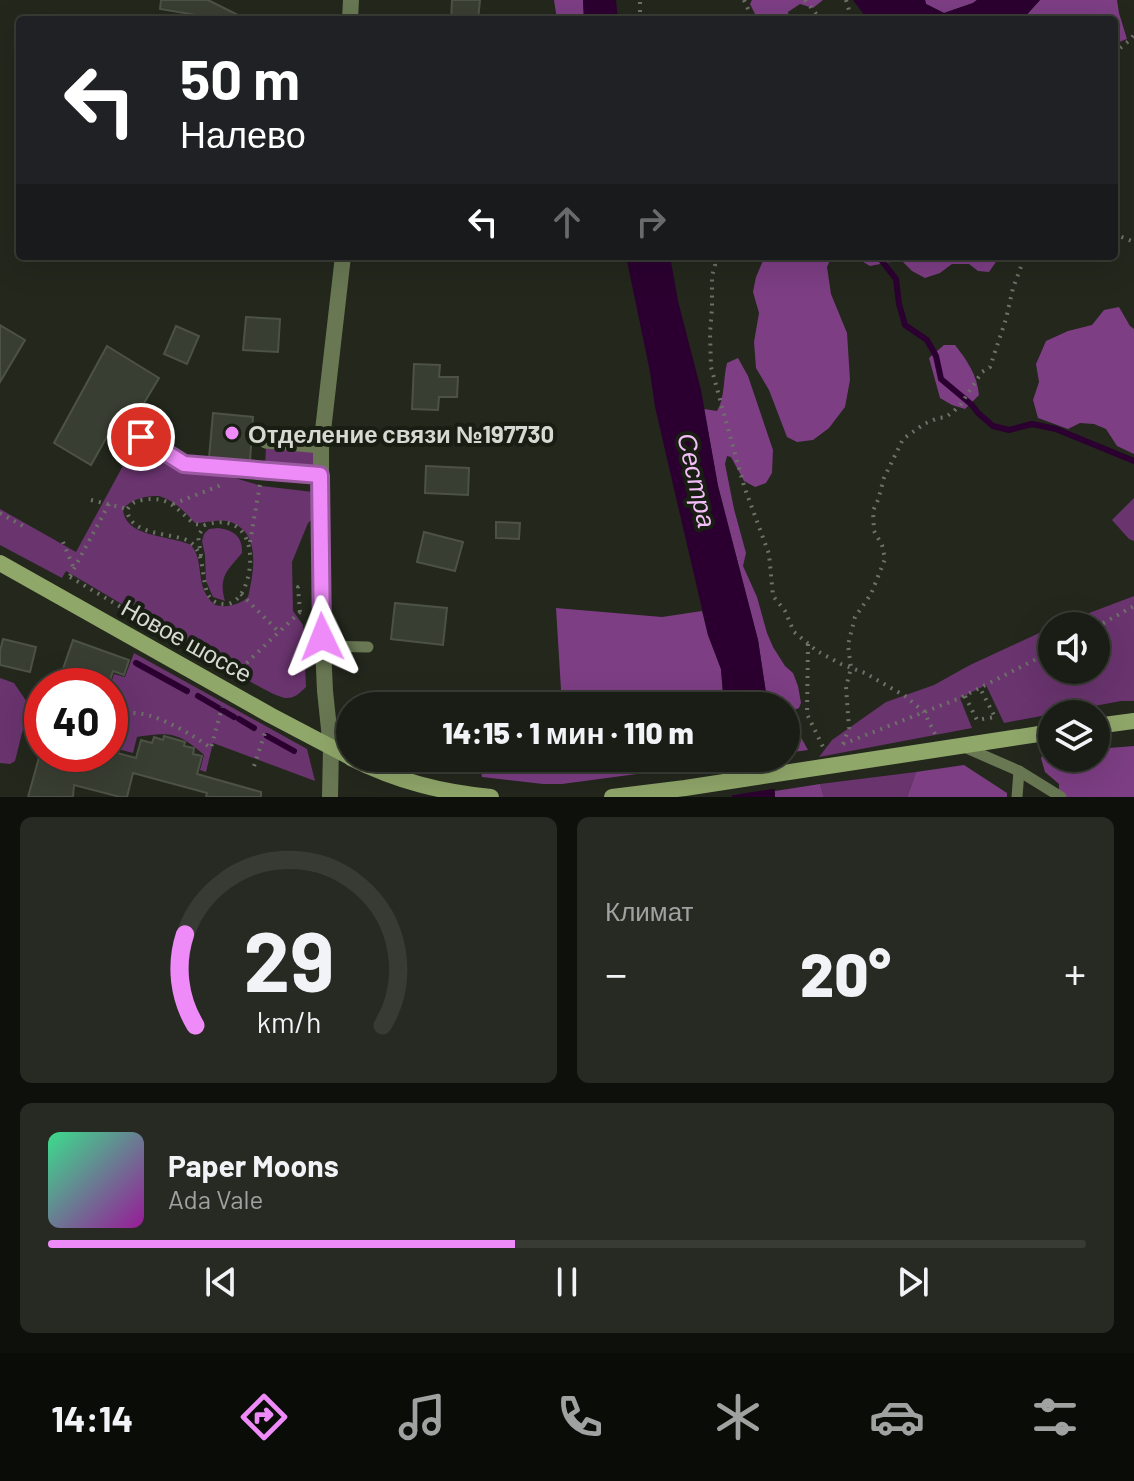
<!DOCTYPE html>
<html lang="ru">
<head>
<meta charset="utf-8">
<style>
  :root { --surface:#1a1d15; --page:#272a22; --text:#f1f3f6; --muted:#9fa2a0; --line:#383b34; --accent:#ee8bf8 }
  body { margin:0; font-family:Barlow,sans-serif; background:var(--page); color:var(--text); height:100vh; display:flex; flex-direction:column; font-size:30px; white-space:nowrap }
  * { box-sizing:border-box; margin:0 }
  p { font-size:26px; color:var(--muted) }
  .icon { flex:none; width:44px; height:44px; fill:none; stroke:currentColor; stroke-width:2; stroke-linecap:round; stroke-linejoin:round }
  .map { position:relative; height:797px; overflow:hidden }
  .sheet { display:flex; flex-direction:column; gap:20px; padding:20px; background:#0e100c; flex:1 }
  .sheet>* { flex:none }
  .banner { position:absolute; left:16px; top:16px; width:1102px; height:244px; border-radius:8px; box-shadow:0 8px 32px #0002,0 0 0 2px var(--line); background:#202124; color:#fff; overflow:hidden }
  .controls { position:absolute; left:1038px; top:612px; display:grid; gap:16px }
  .controls a { display:grid; place-items:center; width:72px; height:72px; border-radius:50%; background:var(--surface); box-shadow:0 8px 32px #0002,0 0 0 2px var(--line); font-size:40px }
  .speed { position:absolute; left:24px; top:668px; display:flex; gap:16px; font-size:40px; font-weight:700; text-align:center }
  .speed>* { display:grid; place-content:center; width:104px; height:104px; border-radius:50%; background:var(--surface); box-shadow:0 8px 32px #0002,0 0 0 2px var(--line); line-height:1 }
  .speed .limit { border:12px solid #d22; background:#fff; color:#111 }
  .pin { position:absolute; display:grid; place-items:center; width:68px; height:68px; color:#fff; margin:-34px; border:4px solid #fff; border-radius:50%; box-shadow:0 2px 8px #0007 }
  .me { position:absolute; width:88px; margin:-44px; rotate:358deg; stroke-linejoin:round; filter:drop-shadow(0 0 6px #0008) }
  .turn { display:flex; align-items:center; gap:28px; height:168px; padding:0 32px; font-size:36px }
  .turn .icon { width:104px; height:104px; stroke-width:2.5 }
  .turn b { display:block; font-size:56px; line-height:68px }
  .lanes { display:flex; align-items:center; height:76px; padding:0 32px; background:#0003; justify-content:center; gap:40px; direction:ltr }
  .lanes .off { opacity:.35 }
  .big { font-size:60px; font-weight:800; line-height:1.1 }
  .sheet .tile { flex:1; display:flex; flex-direction:column; justify-content:center; gap:12px; min-width:0; padding:0 28px; border-radius:12px; background:var(--page) }
  .sheet .dial { align-items:center; gap:0 }
  .dial svg { height:208px; overflow:visible; fill:none; stroke:var(--line); stroke-width:7; stroke-linecap:round; text-anchor:middle }
  .dial text { fill:var(--text); stroke:none }
  .song { display:flex; align-items:center; gap:24px }
  .cover { width:96px; height:96px; border-radius:12px; background:linear-gradient(135deg,hsl(150 70% 55%),hsl(300 70% 35%)) }
  .played { height:8px; border-radius:4px; background:linear-gradient(90deg,var(--accent) 45%,var(--line) 45%) }
  .keys { display:flex; justify-content:space-around; direction:ltr }
  .heat { display:flex; justify-content:space-between; align-items:center; font-size:44px; direction:ltr }
  .sheet .tiles { flex:1; display:grid; gap:20px; grid-template-columns:1fr 1fr }
  .tile:last-child { grid-column:span 2 }
  .trip { position:absolute; left:336px; top:692px; width:464px; height:80px; border-radius:40px; background:var(--surface); box-shadow:0 8px 32px #0002,0 0 0 2px var(--line); font-weight:800; line-height:80px; text-align:center }
  .tab-bar { display:flex; height:128px; justify-content:space-around; align-items:center; background:#0a0c08; color:var(--muted) }
  .tab-bar .icon { width:56px; height:56px }
  .tab-bar .active { color:var(--accent) }
  .tab-bar b { font-size:36px; color:var(--text) }
  .map>svg:first-child { display:block }
  .green { fill:#6a346f; fill-rule:evenodd }
  .forest { fill:#7d3e84 }
  .water { fill:#2b0030 }
  .pier { fill:#23271c }
  .lines { fill:none; stroke-linecap:round; stroke-linejoin:round }
  .stream { stroke:#2b0030; stroke-width:6 }
  .building { fill:#393e32; stroke:#4d5246; stroke-width:2 }
  .path { stroke:#6d7167; stroke-width:4; stroke-dasharray:2 6; stroke-linecap:butt }
  .service { stroke:#697853; stroke-width:11 }
  .tertiary { stroke:#697853; stroke-width:16 }
  .secondary { stroke:#90a76a; stroke-width:16 }
  .route-casing { stroke:#9b5aa1; stroke-width:20 }
  .route { stroke:#ee8bf8; stroke-width:14 }
  .poi-dot { fill:#ee8bf8; stroke:#191e13; stroke-width:3 }
  .labels { text-anchor:middle; dominant-baseline:central; stroke-width:8; stroke-linejoin:round; paint-order:stroke }
  .poi-label { font-size:24px; font-weight:bold; fill:#d6d9d1; stroke:#191e13; text-anchor:start }
  .street-label { font-size:24px; fill:#d6d9d1; stroke:#191e13 }
  .water-label { font-size:26px; font-style:italic; fill:#f4bff8; stroke:#191e13 }
</style>
</head>
<body>
<div class="map">
<svg width="1134" height="797" viewBox="0 0 1134 797">
  <rect width="100%" height="100%" fill="#23271c"/>
  <!-- green -->
  <g class="green">
    <path d="M137,440L181,467L228,476L262,486L313,492V519L308,523L292,562L293,611L303,625L306,687C300,693 294,699 285,698C272,696 232,671 220,663C169,632 118,602 66,571L62,578L0,545V509L76,552ZM159,496C175,501 184,511 195,523C206,523 216,519 227,521C262,530 254,571 248,597C239,605 227,608 215,605C193,586 206,563 191,545C170,535 125,538 123,509C133,498 145,496 159,496Z"/>
    <path d="M266,446L317,451V472L265,468Z"/>
    <path d="M1134,498V541L1129,539L1112,520Z"/>
    <path d="M218,528C234,530 243,537 242,553C228,570 218,576 225,601L213,597L206,581L205,555L202,541L204,534L209,529Z"/>
    <path d="M1134,596V701H1121L1004,723L986,685L960,698L972,728L819,757L832,740L886,702L934,685L970,665L1052,627V670H1096V626H1055Z"/>
    <path d="M134,653L307,749L315,781L213,743L206,772L200,770L204,755C178,732 170,732 137,737L133,753L110,747V686L114,674L125,677Z"/>
    <path d="M0,678L14,683L29,705L15,761L10,764L0,763Z"/>
    <path d="M916,772L907,797H824L820,784Z"/>
  </g>
  <!-- forest -->
  <g class="forest">
    <path d="M554,0H583L584,20H557Z"/>
    <path d="M752,0H823L813,8L800,4L788,12L789,20H758L750,4Z"/>
    <path d="M925,0H977L973,3L944,13L926,4Z"/>
    <path d="M1040,0H1117L1119,13L1127,39L1114,44V20H1022Z"/>
    <path d="M765,256H832L827,267L831,294L847,333L850,380L845,407L829,428L813,440L797,442L787,437L769,390L756,368L754,342L759,313L753,292L756,277Z"/>
    <path d="M853,256H1000L989,272L978,271L969,264H952L940,273L925,278L912,271L901,260L870,266Z"/>
    <path d="M1119,307L1130,326L1134,329V454L1117,446L1106,429L1094,424L1080,423L1068,429L1038,418L1033,400L1039,382L1036,364L1046,341L1068,331L1092,325L1104,310Z"/>
    <path d="M944,345H955C967,360 977,375 979,395L965,409L952,405L940,398L929,358Z"/>
    <path d="M738,358L748,376L773,450L772,473L766,483L755,487L744,481L731,457L727,456L725,464L734,509L746,553L743,566L757,597L767,633L773,647L785,666L793,673L798,686L801,703L799,708L792,711L789,716L808,750L786,753V706H768L758,640L718,486L704,409L717,411C725,398 723,379 727,363Z"/>
    <path d="M556,608L662,617L702,611L708,635L721,669L724,706H562Z"/>
    <path d="M1134,746V797H1059V784L1045,772L1041,758L1044,752H1052V758H1096V749Z"/>
    <path d="M479,758H727V762L562,784H543L482,777Z"/>
    <path d="M964,765L1007,793V797H907L916,772Z"/>
    <path d="M820,784L824,797H775V791Z"/>
  </g>
  <!-- water -->
  <g class="water">
    <path d="M583,0H616L618,20H584Z"/>
    <path d="M853,0H925L926,4L944,13L973,3L977,0H1040L1022,20H868Z"/>
    <path d="M626,256H670L678,301L701,390L718,486L758,640L768,706H724L721,669L708,635L655,407L650,372Z"/>
    <path d="M727,758H772L775,797H732Z"/>
  </g>
  <!-- pier -->
  <path class="pier" d="M765,758H776L779,788L728,796L723,764Z"/>
  <g class="lines">
    <!-- stream -->
    <g class="stream">
      <path d="M878,256L896,279L899,304L905,325L927,340L936,356L941,379L972,405L978,413L993,426L1009,430L1032,424L1056,429L1134,461"/>
      <path d="M136,663L187,691"/>
      <path d="M198,696L234,717"/>
      <path d="M239,719L254,728"/>
      <path d="M267,736L294,751"/>
    </g>
  </g>
  <!-- building -->
  <g class="building">
    <path d="M161,0H208L248,20H200L202,16L160,9Z"/>
    <path d="M452,0H480L478,20H451Z"/>
    <path d="M246,317L280,319L278,352L243,350Z"/>
    <path d="M0,325L25,340L0,382Z"/>
    <path d="M176,326L199,336L187,364L164,354Z"/>
    <path d="M107,346L159,378L126,433L113,426L91,465L54,443Z"/>
    <path d="M414,364L440,365L439,377H458L457,397H439L438,410L412,409Z"/>
    <path d="M213,413L253,417L250,461L209,458Z"/>
    <path d="M426,466L469,468L468,495L425,493Z"/>
    <path d="M496,522L520,523L519,539L496,538Z"/>
    <path d="M424,532L463,542L455,571L417,562Z"/>
    <path d="M395,603L447,608L443,645L391,639Z"/>
    <path d="M3,639L36,647L30,672L0,665V651Z"/>
    <path d="M73,640L129,660L124,675L113,671L108,686H57Z"/>
    <path d="M164,736L185,742L184,746L194,748L193,754L202,756L197,774L261,792V797H206L207,793L133,773L127,797H120L74,785L73,797H28L40,754H110V751L136,758L141,740L152,743L154,737L163,740Z"/>
  </g>
  <g class="lines">
    <!-- path -->
    <g class="path">
      <path d="M744,0L753,20"/>
      <path d="M805,0L821,20"/>
      <path d="M846,0L851,17L856,20"/>
      <path d="M640,20V0"/>
      <path d="M1114,53L1130,40L1134,35"/>
      <path d="M1114,234L1134,242"/>
      <path d="M714,256L715,265L712,276V308L710,333L711,367L744,486L769,554L773,596L785,611L794,632L817,651L841,664L865,673L905,696L924,712L935,734"/>
      <path d="M91,500L127,509"/>
      <path d="M173,504L224,484"/>
      <path d="M0,513L23,526"/>
      <path d="M63,542L74,569"/>
      <path d="M250,542L260,484"/>
      <path d="M201,556L198,536L205,525C268,505 255,602 227,604C190,606 216,550 184,539C165,533 130,534 127,510C131,503 135,501 143,500C168,495 177,509 194,524L205,525"/>
      <path d="M70,576L109,504"/>
      <path d="M70,577L146,622"/>
      <path d="M241,594L279,632"/>
      <path d="M300,612L298,587L304,586"/>
      <path d="M1096,627L1134,606"/>
      <path d="M808,644L807,714L824,749"/>
      <path d="M235,674L300,612"/>
      <path d="M965,696L977,720L995,717L980,688"/>
      <path d="M40,707H42"/>
      <path d="M110,717C116,715 123,713 129,713C154,711 191,734 211,748L222,707"/>
      <path d="M843,744L849,728L846,687L851,668L848,645L855,617L871,594L885,559L882,545L874,531L873,511L878,500L884,478L903,439L924,424L938,418L946,417L954,411L961,404L982,372L990,367L1006,319L1013,288L1025,256"/>
      <path d="M843,744L960,698L1052,651"/>
      <path d="M254,766L266,730"/>
    </g>
    <!-- service -->
    <g class="service">
      <path d="M141,437L184,464L320,475"/>
      <path d="M265,443L321,448"/>
      <path d="M322,646L368,647"/>
      <path d="M962,746L1019,771L1061,797"/>
      <path d="M1017,797L1019,771"/>
    </g>
    <!-- tertiary -->
    <g class="tertiary">
      <path d="M350,20L351,0"/>
      <path d="M330,797L331,748L325,691L321,603V448L343,256"/>
    </g>
    <!-- secondary -->
    <g class="secondary">
      <path d="M0,563L270,715L350,757"/>
      <path d="M1096,726L1134,721"/>
      <path d="M351,758C397,781 440,792 491,797"/>
      <path d="M612,797L685,788L1052,732"/>
    </g>
  </g>
  <g class="lines">
    <defs>
      <path id="route" d="M141,437L184,464L320,475L322,637"/>
    </defs>
    <!-- route casing -->
    <use href="#route" class="route-casing"/>
    <!-- route -->
    <use href="#route" class="route"/>
  </g>
  <!-- markers -->
  <circle class="poi-dot" cx="232" cy="433" r="8"/>
  <g class="labels">
    <!-- poi labels -->
    <g class="poi-label">
      <text x="248" y="433">Отделение связи №197730</text>
    </g>
    <!-- street labels -->
    <g class="street-label">
      <text transform="translate(187 640) rotate(29)">Новое шоссе</text>
    </g>
    <!-- water labels -->
    <g class="water-label">
      <text transform="translate(698 480) rotate(77)">Сестра</text>
    </g>
  </g>
</svg>
<div class="controls">
<a><svg class="icon" aria-label="sound" viewBox="0 0 24 24"><path d="M4 9h4l5-4v14l-5-4H4zM17 9q2 3 0 6"/></svg></a>
<a><svg class="icon" aria-label="layers" viewBox="0 0 24 24"><path d="M12 4l9 5-9 5-9-5zM3 14l9 5 9-5"/></svg></a>
</div>
<div class="speed"><div class="limit">40</div></div>
<div class="pin" style="left:141px;top:437px;background:#d93025"><svg class="icon" aria-label="arrive" viewBox="0 0 24 24"><path d="M6 21V4h12l-3 4 3 4H6"/></svg></div>
<svg class="me" style="left:322px;top:637px" viewBox="-20 -20 40 40"><path d="M0-17L14 15 0 8-14 15z" fill="#ee8bf8" stroke="#fff" stroke-width="4"/></svg>
<div class="trip">14:15 · 1 мин · 110 m</div>
<div class="banner">
<div class="turn"><svg class="icon" aria-label="left" viewBox="0 0 24 24"><path d="M17 20v-9H6M10 6l-5 5 5 5"/></svg><div><b>50 m</b>Налево</div></div>
<div class="lanes"><svg class="icon" aria-label="left" viewBox="0 0 24 24"><path d="M17 20v-9H6M10 6l-5 5 5 5"/></svg><svg class="icon off" aria-label="ahead" viewBox="0 0 24 24"><path d="M12 20V5M6 11l6-6 6 6"/></svg><svg class="icon off" aria-label="right" viewBox="0 0 24 24"><path d="M7 20v-9h11M14 6l5 5-5 5"/></svg></div>
</div>
</div>
<section class="sheet">
<div class="tiles">
<div class="tile dial"><svg viewBox="0 0 100 80">
<path d="M14 69A42 42 0 1 1 86 69"/>
<path d="M14 69A42 42 0 0 1 10 34" stroke="#ee8bf8"/>
<text x="50" y="56" font-size="32" font-weight="700">29</text>
<text x="50" y="72" font-size="11">km/h</text>
</svg></div>
<div class="tile"><p>Климат</p>
<div class="heat"><a>−</a><b class="big">20°</b><a>+</a></div>
</div>
<div class="tile">
<div class="song"><i class="cover"></i><div><b>Paper Moons</b><p>Ada Vale</p></div></div>
<div class="played"></div>
<div class="keys"><svg class="icon" aria-label="previous" viewBox="0 0 24 24"><path d="M18 5L8 12l10 7zM5 5v14"/></svg><svg class="icon" aria-label="pause" viewBox="0 0 24 24"><path d="M8 5v14M16 5v14"/></svg><svg class="icon" aria-label="next" viewBox="0 0 24 24"><path d="M6 5l10 7-10 7zM19 5v14"/></svg></div>
</div>
</div>
</section>
<nav class="tab-bar">
<b>14:14</b>
<svg class="icon active" aria-label="directions" viewBox="0 0 24 24"><path d="M12 3l9 9-9 9-9-9zM9 14v-3h6M13 9l2 2-2 2"/></svg>
<svg class="icon" aria-label="music" viewBox="0 0 24 24"><path d="M9 18V5l10-2v13"/><circle cx="6" cy="18" r="3"/><circle cx="16" cy="16" r="3"/></svg>
<svg class="icon" aria-label="phone" viewBox="0 0 24 24"><path d="M5 4h4l2 5-3 2q2 4 5 5l2-3 5 2v4C11 20 4 13 5 4z"/></svg>
<svg class="icon" aria-label="climate" viewBox="0 0 24 24"><path d="M12 3v18M4 7l16 10M4 17L20 7"/></svg>
<svg class="icon" aria-label="car" viewBox="0 0 24 24"><path d="M5 17H2v-5l4-1 3-4h7l3 4 3 1v5h-3M9 17h6M6 11h13"/><circle cx="7" cy="17" r="2"/><circle cx="17" cy="17" r="2"/></svg>
<svg class="icon" aria-label="filters" viewBox="0 0 24 24"><path d="M4 7h16M4 17h16"/><circle cx="9" cy="7" r="2"/><circle cx="15" cy="17" r="2"/></svg>
</nav>
</body>
</html>
